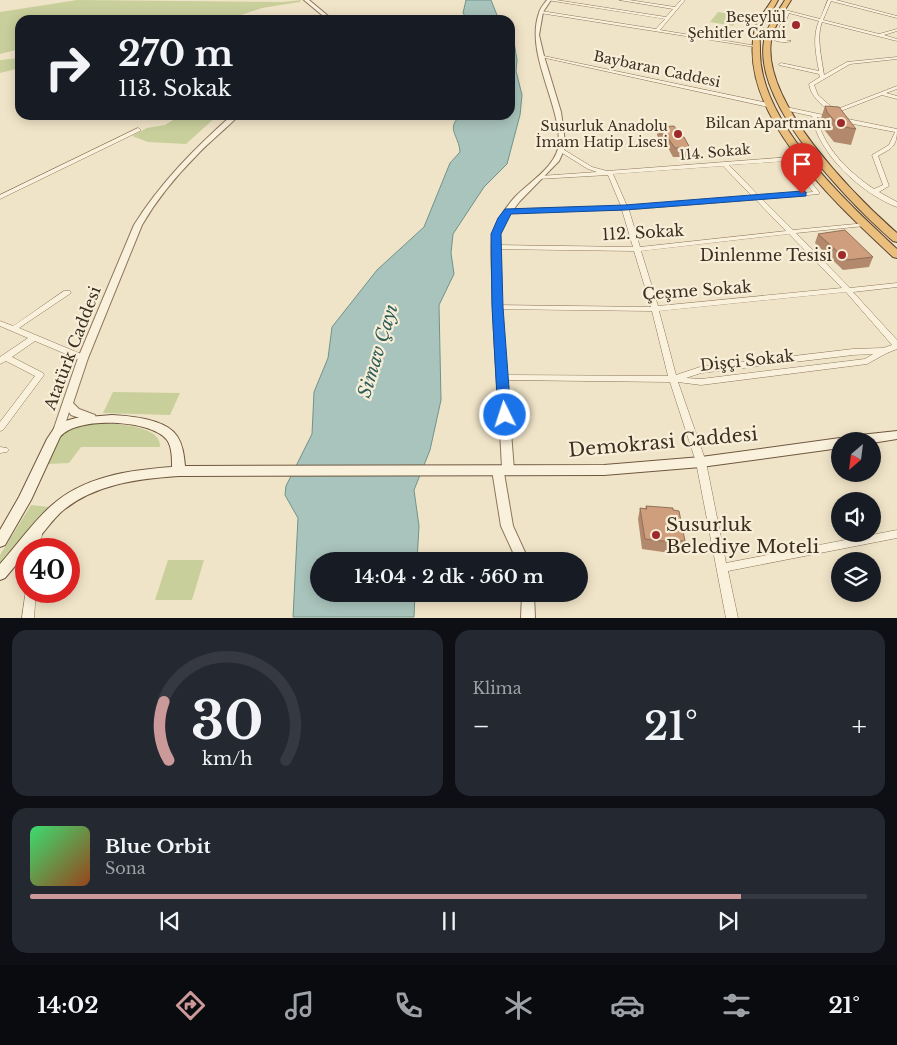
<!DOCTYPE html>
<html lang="tr">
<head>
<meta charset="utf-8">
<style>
  :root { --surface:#171b24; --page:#242831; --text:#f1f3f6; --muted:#9ea1a6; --line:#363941; --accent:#cc999b }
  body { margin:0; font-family:"Libre Baskerville",serif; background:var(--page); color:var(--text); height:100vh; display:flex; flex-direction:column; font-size:19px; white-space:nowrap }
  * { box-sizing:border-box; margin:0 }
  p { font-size:16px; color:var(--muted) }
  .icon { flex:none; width:28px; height:28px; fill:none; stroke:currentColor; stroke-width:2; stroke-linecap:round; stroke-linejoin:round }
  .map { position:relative; height:618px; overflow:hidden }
  .details { display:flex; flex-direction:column; gap:12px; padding:12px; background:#0d0f14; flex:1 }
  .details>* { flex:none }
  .banner { position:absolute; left:15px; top:15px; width:500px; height:105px; border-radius:15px; box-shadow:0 2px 12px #0003; background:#171b24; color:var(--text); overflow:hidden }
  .needle { width:32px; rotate:208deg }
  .controls { position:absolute; left:831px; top:432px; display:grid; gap:10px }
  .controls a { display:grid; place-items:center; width:50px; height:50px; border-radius:50%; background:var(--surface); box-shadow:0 2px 12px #0003; font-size:25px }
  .speed { position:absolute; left:15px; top:538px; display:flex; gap:10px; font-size:25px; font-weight:700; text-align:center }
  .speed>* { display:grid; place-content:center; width:65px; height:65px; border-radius:50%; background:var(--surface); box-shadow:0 2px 12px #0003; line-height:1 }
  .speed .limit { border:8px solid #d22; background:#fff; color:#111 }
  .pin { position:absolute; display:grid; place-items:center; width:42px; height:42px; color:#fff; margin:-51px -21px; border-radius:50% 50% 50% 0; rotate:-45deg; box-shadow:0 0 5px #0007 }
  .pin .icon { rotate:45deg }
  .me { position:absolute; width:55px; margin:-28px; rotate:356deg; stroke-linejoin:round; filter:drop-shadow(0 0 4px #0008) }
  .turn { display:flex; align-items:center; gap:18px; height:105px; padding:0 20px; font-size:22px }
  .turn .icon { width:65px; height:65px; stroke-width:2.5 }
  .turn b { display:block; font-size:35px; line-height:42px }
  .big { font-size:38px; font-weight:600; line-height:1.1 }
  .details .card { flex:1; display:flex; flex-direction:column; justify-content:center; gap:8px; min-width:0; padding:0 18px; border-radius:15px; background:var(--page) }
  .details .dial { align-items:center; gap:0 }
  .dial svg { height:130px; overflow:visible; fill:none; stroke:var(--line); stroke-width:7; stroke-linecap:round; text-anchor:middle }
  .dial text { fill:var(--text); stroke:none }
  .song { display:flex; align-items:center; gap:15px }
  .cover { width:60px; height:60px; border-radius:8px; background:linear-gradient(135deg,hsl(140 70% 55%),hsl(20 70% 35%)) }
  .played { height:5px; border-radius:2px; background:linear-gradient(90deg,var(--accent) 85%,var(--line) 85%) }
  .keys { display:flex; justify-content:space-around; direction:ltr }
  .heat { display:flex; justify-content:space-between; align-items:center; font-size:28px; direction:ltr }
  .details .tiles { flex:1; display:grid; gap:12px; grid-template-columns:1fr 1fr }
  .card:last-child { grid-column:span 2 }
  .trip { position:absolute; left:310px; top:552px; width:278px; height:50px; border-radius:25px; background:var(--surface); box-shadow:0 2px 12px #0003; font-weight:600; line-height:50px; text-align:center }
  .tab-bar { display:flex; height:80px; justify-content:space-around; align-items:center; background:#090b0e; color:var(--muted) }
  .tab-bar .icon { width:35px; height:35px }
  .tab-bar .on { color:var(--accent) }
  .tab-bar b { font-size:22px; color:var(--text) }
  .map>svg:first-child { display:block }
  .green { fill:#c9cf9b }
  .water { fill:#a9c4bc; stroke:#6f938a }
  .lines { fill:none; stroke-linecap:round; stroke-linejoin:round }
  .minor-casing { stroke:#8d765c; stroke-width:1 }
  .tertiary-casing { stroke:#8d765c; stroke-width:2 }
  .secondary-casing { stroke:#6f573f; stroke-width:2 }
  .trunk-casing { stroke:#5b4430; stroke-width:2 }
  .minor { fill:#faf1dc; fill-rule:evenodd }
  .tertiary { fill:#faf1dc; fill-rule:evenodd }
  .secondary { fill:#faf1dc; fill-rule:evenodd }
  .trunk { fill:#eabe7c; fill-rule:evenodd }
  .wall { fill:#b2896c }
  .building { fill:#cf9f7d; stroke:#916f58 }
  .route { fill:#1a73e8; stroke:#114b97 }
  .poi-dot { fill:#9e2a2b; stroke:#f7eed8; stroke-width:2 }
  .labels { text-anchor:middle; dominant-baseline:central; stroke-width:4.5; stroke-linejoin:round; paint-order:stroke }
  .far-poi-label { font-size:14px; fill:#3d2e20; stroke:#f7eed8; text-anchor:end }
  .far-street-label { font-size:14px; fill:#3d2e20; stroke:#f7eed8 }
  .street-label { font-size:16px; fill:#3d2e20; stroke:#f7eed8 }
  .poi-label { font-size:16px; fill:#3d2e20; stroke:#f7eed8; text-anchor:end }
  .water-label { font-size:18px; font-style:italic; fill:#2f5d5a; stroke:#f7eed8 }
  .near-street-label { font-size:19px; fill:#3d2e20; stroke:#f7eed8 }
  .near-poi-label { font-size:19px; fill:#3d2e20; stroke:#f7eed8; text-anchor:start }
</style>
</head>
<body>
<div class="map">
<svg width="897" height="618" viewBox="0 0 897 618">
  <rect width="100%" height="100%" fill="#f0e4c8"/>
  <!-- green -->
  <g class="green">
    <path d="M77,0L283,2L301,0L300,2L262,8L226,20H20V49L0,54V12Z"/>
    <path d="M718,12L740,15L733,26L710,22Z"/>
    <path d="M20,58V68L0,73V60Z"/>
    <path d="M170,115H218L186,144L148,142L132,136L147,128L165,125L176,118Z"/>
    <path d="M113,392L180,393L170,415L103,413Z"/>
    <path d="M99,423C115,424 162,425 160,447H81L69,463L48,464C64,429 60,428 99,423Z"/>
    <path d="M31,505L49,507L0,567V555Z"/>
    <path d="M168,560H204L192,600H155Z"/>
  </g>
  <!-- water -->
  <g class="water">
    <path d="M466,0H491L499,20H468L463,13Z"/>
    <path d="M510,37L514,42L517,60L516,71L522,95L520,115L507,164L484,187L453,234L451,253L454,274L439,305L441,400L430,450L414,490L419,526L417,561H319V594H415L414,617H293L298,518L285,495L286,486L312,434L314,392L328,358L332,327L377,270L424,227L450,163L460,152C459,135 445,129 461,115H510Z"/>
  </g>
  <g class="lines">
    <defs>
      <g id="minor">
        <path d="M547,0H556L666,17L673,9L619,0H629L675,7L681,0H685L660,30L757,46L755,47L540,13V11H541L656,29L665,19Z"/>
        <path d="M828,0H836L897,16V18L831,1L823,20L879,34L897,29V31L884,35L897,39V41L822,22C816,36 822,60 824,75L847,62L897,57V59L850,64L814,85L818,95L835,110L897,86V89L886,93L897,96V99L882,95L833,114H829L828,113L830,111C821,104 811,97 809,84L820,77L819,74L779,65V64L781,63L819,71C816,55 812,36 819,21L789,13L779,39L791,41C787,43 778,42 774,40L786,12L781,11V9L820,19Z"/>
        <path d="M539,55L768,103L771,105L768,107L541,57L539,56Z"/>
        <path d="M786,107L833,117V119L831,120L817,117C823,148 850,173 874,189L883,185L872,155L889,145L895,132L843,122L840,120L843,118L897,129C897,147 892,148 878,156L889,186L879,192L897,202V207C862,194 818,154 812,116L784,110V108Z"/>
        <path d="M138,128L141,130L140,131L0,199V195Z"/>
        <path d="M561,148L592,167L607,171L803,156L806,158L805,159L793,160L819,192V194L762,199L793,230L866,223L867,224L864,226L796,233L850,288L897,283V287L853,292L897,340V349L887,353L867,364L701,385L678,382L706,462L726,563L897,530V538L728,571L738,618H726L696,462L670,382L499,380L498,378L499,376L502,375L668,376L652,311L497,309L493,307L497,305L651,307L634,251L496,249L493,247L496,245L633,247L622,210L506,212V210L508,209L621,206L608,175L538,179L537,178L540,176L597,172L588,169L559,151V149ZM788,161L813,192L759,196L729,165ZM723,166L752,196L627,206L613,174ZM756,200L786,231L640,247L629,210ZM789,234L842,288L658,306L641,251ZM846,292L892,345L883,348L853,349L700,367L676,375L659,311ZM873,354L865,359L701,379L686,378L701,373L853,355Z"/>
        <path d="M64,291H70L71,293L19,328L86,356L87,358L86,360H80L35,341L12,357L43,373L44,375L3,430L0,431V422L35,376L6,361L0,364V357L28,338L0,326V321L13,326Z"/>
        <path d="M0,447L7,448L9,450L7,452L0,453Z"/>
        <path d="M37,530L41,531L42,534L40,549H30L33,531Z"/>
        <path d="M26,589V591H36L34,618H22Z"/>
      </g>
      <g id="tertiary">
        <path d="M304,0H309L333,20H328Z"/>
        <path d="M547,0H551L543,12L539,35L544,56L561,112L565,142L564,150L559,161L520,201L507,218L500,234L501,307L514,470L512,473L508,474L504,473L513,526L529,561H517L501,526L492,470L494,467L498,466L502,468C499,405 493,341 492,278C492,266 490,243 493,233C497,220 506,207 515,197C529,182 558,166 559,142C559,101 525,52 539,13C540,8 544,4 547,0Z"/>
        <path d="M232,115H239C226,129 210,141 197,155C176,176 157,199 142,225L88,358L73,403L79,409L95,415L96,418L95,421L91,422L71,415L69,412L62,434L58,435L54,434L53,431L78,358L134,225C161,182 195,148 232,115Z"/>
        <path d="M522,594H534L535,618H521Z"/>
      </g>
      <path id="secondary" d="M112,415C131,416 166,419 177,436C183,445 184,456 185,466L604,465L701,457L840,438L845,441L847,438L851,436L897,431V439L872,443V441H840V448L701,467L604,475L179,476C137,479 93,484 60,513C49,524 40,537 30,549H26V553L5,578L0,580V564C16,546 33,522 51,506C84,476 130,470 172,467C172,458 172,447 167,440C152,419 75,416 60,437L31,500L5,545L0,547V530L19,497L47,439L55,427L62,422L76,418Z"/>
      <g id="trunk">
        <path d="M772,0H778C773,10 765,20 761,30C759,35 760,43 760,49C758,122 847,202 897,249V258L893,257C838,205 739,117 754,33C755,22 766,10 772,0Z"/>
        <path d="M785,0H791C783,13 774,26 771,41C762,103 854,195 897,233V242L893,241C849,202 753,105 764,41C767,26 777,13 785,0Z"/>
      </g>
    </defs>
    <!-- minor casing -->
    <use href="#minor" class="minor-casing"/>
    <!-- tertiary casing -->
    <use href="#tertiary" class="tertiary-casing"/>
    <!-- secondary casing -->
    <use href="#secondary" class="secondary-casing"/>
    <!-- trunk casing -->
    <use href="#trunk" class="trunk-casing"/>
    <!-- minor -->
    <use href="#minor" class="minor"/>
    <!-- tertiary -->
    <use href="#tertiary" class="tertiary"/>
    <!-- secondary -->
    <use href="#secondary" class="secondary"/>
    <!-- trunk -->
    <use href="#trunk" class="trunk"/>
  </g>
  <!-- wall -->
  <g class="wall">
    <path d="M825,106L856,129L851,145L834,142L822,127L820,121Z"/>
    <path d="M658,127L690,148L688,157H673L667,146L664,147L657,135Z"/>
    <path d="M818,234L873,257L869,267L843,270L815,243Z"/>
    <path d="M646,506L673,510L685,541L682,552L678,551L677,554L642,549L638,519L640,508L645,509Z"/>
  </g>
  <!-- building -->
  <g class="building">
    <path d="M825,106L839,107L856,129L839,126L827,112Z"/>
    <path d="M674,126L682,137H684L690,148H675L668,138H665L658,127Z"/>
    <path d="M845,230L873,257L847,260L818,234Z"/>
    <path d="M646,506L673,508V510L679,511L685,541H680V543L645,539L640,508L647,509Z"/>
  </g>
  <!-- route -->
  <path class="route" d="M802,191L806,192V196L625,210L511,214L501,234L503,307L511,415L509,418H500L498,415L492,307L491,234L498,218L505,209L625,205Z"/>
  <!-- markers -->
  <g class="poi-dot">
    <circle cx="796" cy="25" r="5"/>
    <circle cx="841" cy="123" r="5"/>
    <circle cx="678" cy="134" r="5"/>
    <circle cx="842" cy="255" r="5"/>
    <circle cx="656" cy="535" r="5"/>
  </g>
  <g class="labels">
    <!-- far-poi labels -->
    <g class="far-poi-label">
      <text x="786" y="17">Beşeylül<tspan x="786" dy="16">Şehitler Cami</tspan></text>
      <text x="831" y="123">Bilcan Apartmanı</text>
      <text x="668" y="126">Susurluk Anadolu<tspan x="668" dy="16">İmam Hatip Lisesi</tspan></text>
    </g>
    <!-- far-street labels -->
    <g class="far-street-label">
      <text transform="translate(657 69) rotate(12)">Baybaran Caddesi</text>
      <text transform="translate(715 152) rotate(-5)">114. Sokak</text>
    </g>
    <!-- street labels -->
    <g class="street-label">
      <text transform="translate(643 232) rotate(-3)">112. Sokak</text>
      <text transform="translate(697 290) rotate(-4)">Çeşme Sokak</text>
      <text transform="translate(72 348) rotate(-69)">Atatürk Caddesi</text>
      <text transform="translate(747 360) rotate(-6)">Dişçi Sokak</text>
    </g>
    <!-- poi labels -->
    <g class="poi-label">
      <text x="832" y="255">Dinlenme Tesisi</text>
    </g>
    <!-- water labels -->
    <g class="water-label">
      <text transform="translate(378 351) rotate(-73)">Simav Çayı</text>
    </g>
    <!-- near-street labels -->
    <g class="near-street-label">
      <text transform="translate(663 442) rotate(-5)">Demokrasi Caddesi</text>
    </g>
    <!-- near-poi labels -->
    <g class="near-poi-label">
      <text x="666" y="524">Susurluk<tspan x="666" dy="22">Belediye Moteli</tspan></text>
    </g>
  </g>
</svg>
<div class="controls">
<a><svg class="needle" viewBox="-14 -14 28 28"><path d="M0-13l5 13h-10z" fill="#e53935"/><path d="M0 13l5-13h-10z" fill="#9ea1a6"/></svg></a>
<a><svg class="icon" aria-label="sound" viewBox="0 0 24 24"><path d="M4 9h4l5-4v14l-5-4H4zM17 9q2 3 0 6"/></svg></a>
<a><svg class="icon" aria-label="layers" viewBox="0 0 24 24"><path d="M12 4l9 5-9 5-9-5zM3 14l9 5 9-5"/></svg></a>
</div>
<div class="speed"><div class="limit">40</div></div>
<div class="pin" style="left:802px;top:194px;background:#d93025"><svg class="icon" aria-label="arrive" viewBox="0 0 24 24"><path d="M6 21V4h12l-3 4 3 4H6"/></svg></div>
<svg class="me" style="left:505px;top:415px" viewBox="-20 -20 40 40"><circle r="17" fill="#1a73e8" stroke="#fff" stroke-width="3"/><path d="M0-11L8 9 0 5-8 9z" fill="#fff"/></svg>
<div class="trip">14:04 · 2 dk · 560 m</div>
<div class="banner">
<div class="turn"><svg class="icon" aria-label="right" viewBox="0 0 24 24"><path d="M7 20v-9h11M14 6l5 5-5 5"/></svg><div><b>270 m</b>113. Sokak</div></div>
</div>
</div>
<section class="details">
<div class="tiles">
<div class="card dial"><svg viewBox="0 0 100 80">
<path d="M14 69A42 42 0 1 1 86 69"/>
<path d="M14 69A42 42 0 0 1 11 33" stroke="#cc999b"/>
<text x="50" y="56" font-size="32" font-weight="700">30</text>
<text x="50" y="72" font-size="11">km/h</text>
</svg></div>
<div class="card"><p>Klima</p>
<div class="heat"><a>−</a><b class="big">21°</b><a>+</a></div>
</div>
<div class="card">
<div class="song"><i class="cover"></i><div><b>Blue Orbit</b><p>Sona</p></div></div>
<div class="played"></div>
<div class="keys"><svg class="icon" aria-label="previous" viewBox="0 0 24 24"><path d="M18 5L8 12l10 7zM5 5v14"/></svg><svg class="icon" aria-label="pause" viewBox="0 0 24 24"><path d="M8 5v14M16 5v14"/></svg><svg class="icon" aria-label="next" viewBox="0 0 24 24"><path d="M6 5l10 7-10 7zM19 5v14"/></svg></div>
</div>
</div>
</section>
<nav class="tab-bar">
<b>14:02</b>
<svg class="icon on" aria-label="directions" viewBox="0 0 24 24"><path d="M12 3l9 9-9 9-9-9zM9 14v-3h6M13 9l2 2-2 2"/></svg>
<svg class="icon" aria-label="music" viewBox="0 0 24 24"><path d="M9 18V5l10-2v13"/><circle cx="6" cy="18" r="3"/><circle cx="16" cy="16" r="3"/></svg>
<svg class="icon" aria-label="phone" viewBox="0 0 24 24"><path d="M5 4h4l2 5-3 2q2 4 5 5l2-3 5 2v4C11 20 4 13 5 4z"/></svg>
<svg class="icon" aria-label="climate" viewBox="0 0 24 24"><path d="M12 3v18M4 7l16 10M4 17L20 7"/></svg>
<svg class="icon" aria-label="car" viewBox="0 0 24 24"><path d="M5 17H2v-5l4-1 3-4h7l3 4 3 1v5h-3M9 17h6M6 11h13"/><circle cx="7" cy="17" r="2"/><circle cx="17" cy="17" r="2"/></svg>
<svg class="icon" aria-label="filters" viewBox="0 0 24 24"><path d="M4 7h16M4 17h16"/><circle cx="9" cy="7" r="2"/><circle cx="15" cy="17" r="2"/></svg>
<b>21°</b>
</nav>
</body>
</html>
